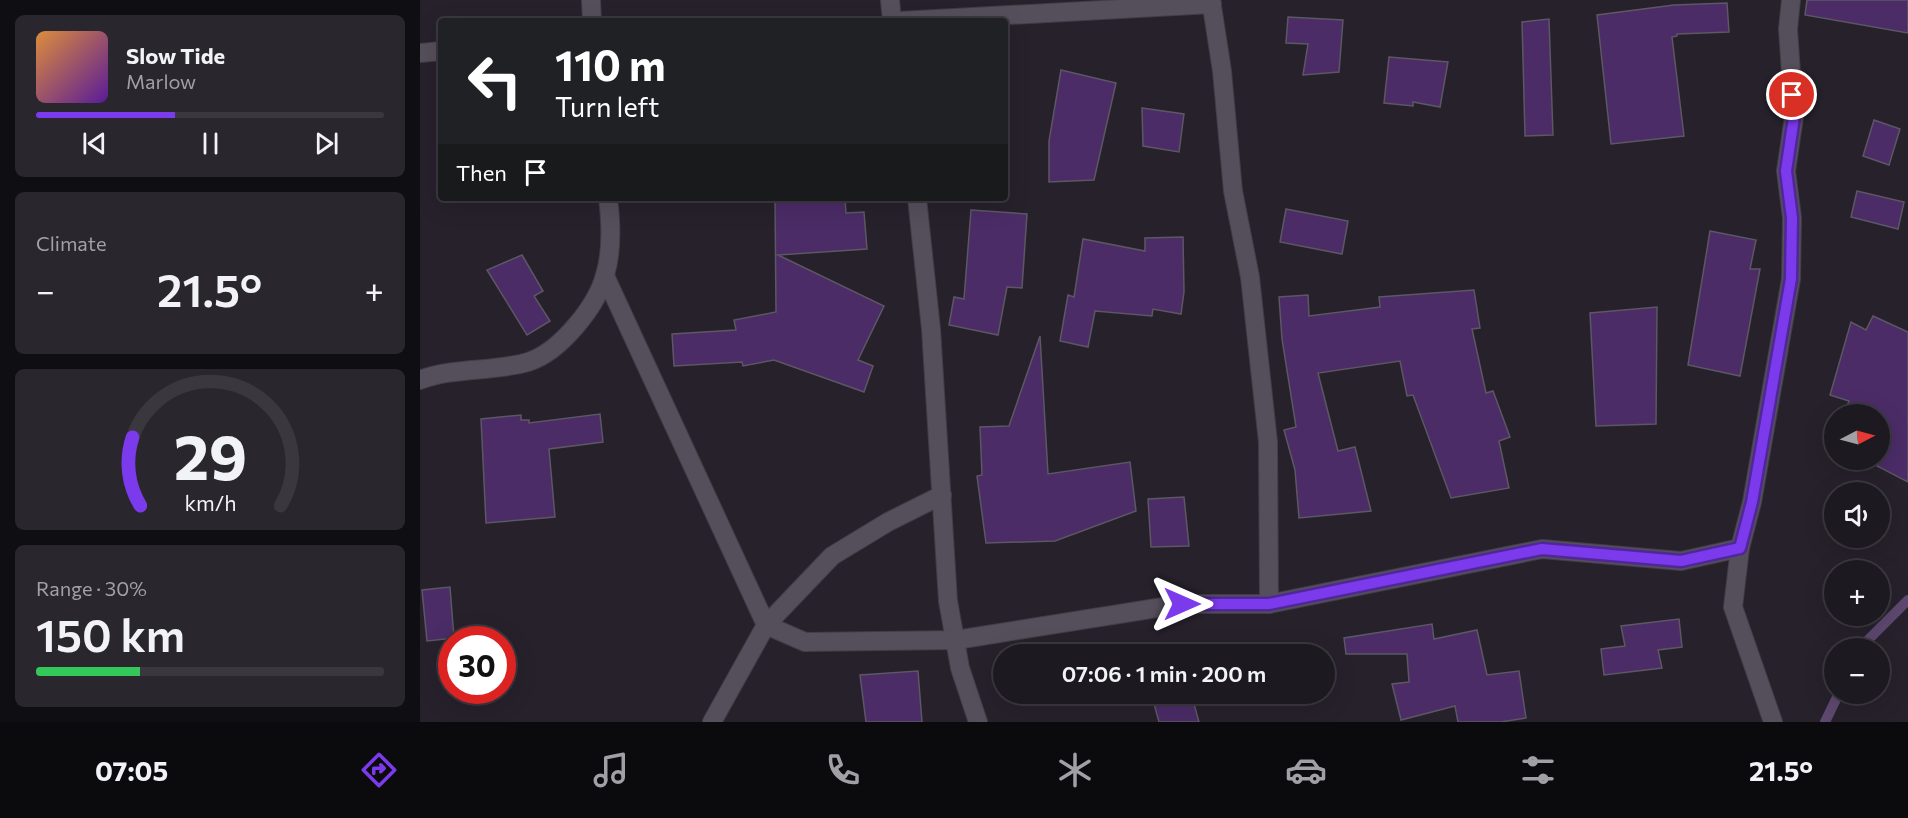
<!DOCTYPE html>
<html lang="en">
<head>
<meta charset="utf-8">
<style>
  :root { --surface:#1c1920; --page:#29262d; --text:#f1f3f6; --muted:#a0a0a5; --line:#3a383e; --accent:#7c3aed }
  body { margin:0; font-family:Commissioner,sans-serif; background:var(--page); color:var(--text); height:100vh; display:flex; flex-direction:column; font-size:22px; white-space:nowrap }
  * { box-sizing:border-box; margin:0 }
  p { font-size:20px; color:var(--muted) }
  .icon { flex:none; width:33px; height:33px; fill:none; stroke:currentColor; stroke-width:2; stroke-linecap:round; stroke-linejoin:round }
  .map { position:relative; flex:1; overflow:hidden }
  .panel { display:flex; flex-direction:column; gap:15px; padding:15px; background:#0f0e12; width:420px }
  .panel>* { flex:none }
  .hud { position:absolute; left:18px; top:18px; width:570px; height:183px; border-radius:6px; box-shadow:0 6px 24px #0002,0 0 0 2px var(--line); background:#202124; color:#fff; overflow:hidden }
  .needle { width:39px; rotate:84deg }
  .controls { position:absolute; left:1404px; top:404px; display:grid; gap:12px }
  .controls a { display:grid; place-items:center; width:66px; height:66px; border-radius:50%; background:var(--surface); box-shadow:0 6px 24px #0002,0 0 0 2px var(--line); font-size:30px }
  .speed { position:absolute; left:18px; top:626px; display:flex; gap:12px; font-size:30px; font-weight:700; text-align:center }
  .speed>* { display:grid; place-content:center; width:78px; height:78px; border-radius:50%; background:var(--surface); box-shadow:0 6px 24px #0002,0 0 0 2px var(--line); line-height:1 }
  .speed .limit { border:9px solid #d22; background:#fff; color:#111 }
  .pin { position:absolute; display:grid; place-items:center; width:51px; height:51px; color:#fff; margin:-26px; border:3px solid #fff; border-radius:50%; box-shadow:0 2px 6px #0007 }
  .me { position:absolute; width:66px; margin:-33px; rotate:90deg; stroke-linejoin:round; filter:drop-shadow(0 0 4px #0008) }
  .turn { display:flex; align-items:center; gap:21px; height:126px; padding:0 18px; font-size:27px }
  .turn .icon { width:78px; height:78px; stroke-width:2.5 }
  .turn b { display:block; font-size:42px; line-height:51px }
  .then { display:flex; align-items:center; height:57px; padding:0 18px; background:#0003; gap:12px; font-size:22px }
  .big { font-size:45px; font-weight:600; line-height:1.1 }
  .panel .widget { flex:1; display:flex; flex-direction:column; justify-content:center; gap:9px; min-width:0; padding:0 21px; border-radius:9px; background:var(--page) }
  .panel .dial { align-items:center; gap:0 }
  .dial svg { height:156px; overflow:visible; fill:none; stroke:var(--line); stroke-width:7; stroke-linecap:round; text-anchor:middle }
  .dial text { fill:var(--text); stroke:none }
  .song { display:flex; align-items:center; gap:18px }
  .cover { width:72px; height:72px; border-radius:9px; background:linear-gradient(135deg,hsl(30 70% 55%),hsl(270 70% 35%)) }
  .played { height:6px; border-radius:3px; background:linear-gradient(90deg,var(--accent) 40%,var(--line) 40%) }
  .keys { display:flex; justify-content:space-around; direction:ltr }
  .heat { display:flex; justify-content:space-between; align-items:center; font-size:33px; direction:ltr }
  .charge { height:9px; border-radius:4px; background:linear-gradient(90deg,#34c759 30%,var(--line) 0) }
  .trip { position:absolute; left:573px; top:644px; width:342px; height:60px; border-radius:30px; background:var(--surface); box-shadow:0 6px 24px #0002,0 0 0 2px var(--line); font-weight:600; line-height:60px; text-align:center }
  .dock { display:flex; height:96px; justify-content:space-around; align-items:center; background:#0b0a0d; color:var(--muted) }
  .dock .icon { width:42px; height:42px }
  .dock .selected { color:var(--accent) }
  .dock b { font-size:27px; color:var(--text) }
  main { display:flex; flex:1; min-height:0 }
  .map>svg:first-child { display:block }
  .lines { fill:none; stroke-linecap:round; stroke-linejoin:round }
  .stream { stroke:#5e486f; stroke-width:10 }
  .building { fill:#4b2c67; stroke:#5c5763; stroke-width:1.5 }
  .minor-casing { stroke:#413d46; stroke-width:20 }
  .minor { stroke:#554f5b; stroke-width:18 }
  .route-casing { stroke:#51269a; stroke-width:15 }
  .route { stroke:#7c3aed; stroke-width:10 }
</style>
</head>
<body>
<main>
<section class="panel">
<div class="widget">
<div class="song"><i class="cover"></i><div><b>Slow Tide</b><p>Marlow</p></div></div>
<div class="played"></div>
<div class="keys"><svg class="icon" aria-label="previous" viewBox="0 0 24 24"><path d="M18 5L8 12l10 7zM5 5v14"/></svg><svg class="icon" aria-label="pause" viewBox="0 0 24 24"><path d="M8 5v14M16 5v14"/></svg><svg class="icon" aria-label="next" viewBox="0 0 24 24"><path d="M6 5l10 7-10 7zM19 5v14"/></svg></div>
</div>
<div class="widget"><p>Climate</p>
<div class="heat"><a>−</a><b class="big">21.5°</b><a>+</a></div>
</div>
<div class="widget dial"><svg viewBox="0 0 100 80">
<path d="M14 69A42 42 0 1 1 86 69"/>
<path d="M14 69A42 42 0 0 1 10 34" stroke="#7c3aed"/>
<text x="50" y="56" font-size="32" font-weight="700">29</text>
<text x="50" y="72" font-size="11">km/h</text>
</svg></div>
<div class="widget"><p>Range · 30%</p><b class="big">150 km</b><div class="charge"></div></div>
</section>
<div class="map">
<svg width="1488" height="722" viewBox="0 0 1488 722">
  <rect width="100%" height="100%" fill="#26212b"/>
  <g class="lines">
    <!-- stream -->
    <g class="stream">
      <path d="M1440,648L1488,600"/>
      <path d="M1405,722L1419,693"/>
    </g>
  </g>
  <!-- building -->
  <g class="building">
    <path d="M1387,0H1488V33L1385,15Z"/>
    <path d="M1307,3L1309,32L1257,34V36L1252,37L1264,136L1191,144L1177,15L1254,5Z"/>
    <path d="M868,17L923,20L919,72L883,75L888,44L866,43Z"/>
    <path d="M1129,19L1133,135L1105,136L1102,22Z"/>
    <path d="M969,57L1028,62L1020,107L993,102V106L964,103Z"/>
    <path d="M641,70L696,83L674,180L629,182V141Z"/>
    <path d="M722,108L764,114L759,152L723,146Z"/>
    <path d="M1454,120L1480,129L1469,165L1443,156Z"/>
    <path d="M1437,191L1484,202L1478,229L1431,217Z"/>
    <path d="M355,198H425L426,213L444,212L447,249L358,255L464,306L438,360L453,366L444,392L354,360L323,366L322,362L254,366L252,334L316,330L314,320L356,312Z"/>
    <path d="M866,209L928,221L922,254L860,242Z"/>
    <path d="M551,210L607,214L602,288L587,287L578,335L529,325L534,297L544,299Z"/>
    <path d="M1290,231L1336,240L1330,269H1340L1320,376L1268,365Z"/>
    <path d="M763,237L764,292L761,314L733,309L732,316L675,311L668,347L640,341L648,295L654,297L663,239L725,251V238Z"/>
    <path d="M102,255L123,291L114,296L130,321L107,335L67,270Z"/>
    <path d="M1054,290L1060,328L1052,329L1066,393L1073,391L1090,437L1079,441L1089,488L1031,498L993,395L987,396L980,361L898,373L918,451L935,447L951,511L879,518L875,470L864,430L876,427L862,339L859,297L888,295L889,316L960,307L959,297Z"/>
    <path d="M1237,307L1236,424L1176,426L1170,313Z"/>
    <path d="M1453,316L1488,332V482L1457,466L1467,440L1460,436V414H1424L1429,401L1410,395L1431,322L1446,330Z"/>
    <path d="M620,336L628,474L710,462L716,511L635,541L566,543L557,476L562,475L560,427L589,426Z"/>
    <path d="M180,414L183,442L129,449L135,517L66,523L61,419L101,415V420H109V423Z"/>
    <path d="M764,497L769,546L731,547L728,499Z"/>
    <path d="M30,587L34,638L7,641L2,590Z"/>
    <path d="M1259,619L1262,647L1238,650L1242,668L1184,675L1181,649L1205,646L1201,626Z"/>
    <path d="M1012,624L1014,639L1057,630L1067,675L1099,671L1106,718L1081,722H1038L1035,706L981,720L972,684L989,682L987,654H926L924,638Z"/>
    <path d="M498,671L502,722H446L440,675Z"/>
    <path d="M731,693H771L779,722H739Z"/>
  </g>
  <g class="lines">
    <defs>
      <g id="minor">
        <path d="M171,0L172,21"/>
        <path d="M470,0L472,21"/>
        <path d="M791,0L802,71L813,191L830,277L848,442L849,604"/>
        <path d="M480,21L792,4"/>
        <path d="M0,53L21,51"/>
        <path d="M497,198L511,329L528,601L540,668L558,722"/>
        <path d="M185,276L346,625L385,642L536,640L762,604H849L1122,549L1261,561L1320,548"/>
        <path d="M0,380C34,367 74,372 108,362C140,352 177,306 185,275C192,252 191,222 188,198"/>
        <path d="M292,722L346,625L412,556L468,522L522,495"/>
        <path d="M1353,722L1313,607L1320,548L1332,502L1371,279L1372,218L1366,171L1374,117L1368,29L1371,0"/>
      </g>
    </defs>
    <!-- minor casing -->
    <use href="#minor" class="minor-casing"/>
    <!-- minor -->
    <use href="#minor" class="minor"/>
  </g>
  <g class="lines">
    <defs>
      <path id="route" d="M762,604H849L1122,549L1261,561L1320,548L1332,502L1371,279L1372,218L1366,171L1374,117L1372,95"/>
    </defs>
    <!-- route casing -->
    <use href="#route" class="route-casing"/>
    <!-- route -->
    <use href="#route" class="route"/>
  </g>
</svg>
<div class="controls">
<a><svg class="needle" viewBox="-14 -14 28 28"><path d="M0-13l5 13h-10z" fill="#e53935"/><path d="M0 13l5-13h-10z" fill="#a0a0a5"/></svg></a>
<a><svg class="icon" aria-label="sound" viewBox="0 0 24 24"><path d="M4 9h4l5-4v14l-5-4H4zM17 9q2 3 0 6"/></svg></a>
<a>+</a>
<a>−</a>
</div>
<div class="speed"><div class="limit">30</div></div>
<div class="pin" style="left:1372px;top:95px;background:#d93025"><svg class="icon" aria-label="arrive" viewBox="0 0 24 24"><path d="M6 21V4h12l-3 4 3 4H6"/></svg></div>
<svg class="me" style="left:762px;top:604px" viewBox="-20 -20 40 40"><path d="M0-17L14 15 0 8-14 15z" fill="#7c3aed" stroke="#fff" stroke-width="4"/></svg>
<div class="trip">07:06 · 1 min · 200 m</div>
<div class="hud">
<div class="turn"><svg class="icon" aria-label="left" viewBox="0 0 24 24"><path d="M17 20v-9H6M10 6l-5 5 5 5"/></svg><div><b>110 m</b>Turn left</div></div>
<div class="then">Then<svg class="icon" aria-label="arrive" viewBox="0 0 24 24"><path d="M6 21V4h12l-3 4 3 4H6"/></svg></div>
</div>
</div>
</main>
<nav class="dock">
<b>07:05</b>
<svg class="icon selected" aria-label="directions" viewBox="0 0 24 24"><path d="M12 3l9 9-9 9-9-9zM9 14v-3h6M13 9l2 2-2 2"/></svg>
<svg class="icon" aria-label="music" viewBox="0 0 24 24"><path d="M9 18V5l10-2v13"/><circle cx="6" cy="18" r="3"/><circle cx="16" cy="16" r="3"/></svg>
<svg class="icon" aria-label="phone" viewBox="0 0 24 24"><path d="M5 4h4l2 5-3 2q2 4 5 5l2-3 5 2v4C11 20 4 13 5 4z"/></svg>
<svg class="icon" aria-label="climate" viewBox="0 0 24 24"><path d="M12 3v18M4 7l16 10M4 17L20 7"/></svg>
<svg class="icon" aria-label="car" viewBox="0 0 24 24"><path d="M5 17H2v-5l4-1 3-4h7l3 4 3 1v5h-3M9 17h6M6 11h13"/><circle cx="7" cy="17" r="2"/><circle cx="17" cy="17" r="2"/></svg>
<svg class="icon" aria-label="filters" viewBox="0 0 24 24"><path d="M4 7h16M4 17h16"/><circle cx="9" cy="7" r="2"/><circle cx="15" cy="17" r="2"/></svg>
<b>21.5°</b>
</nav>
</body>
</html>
